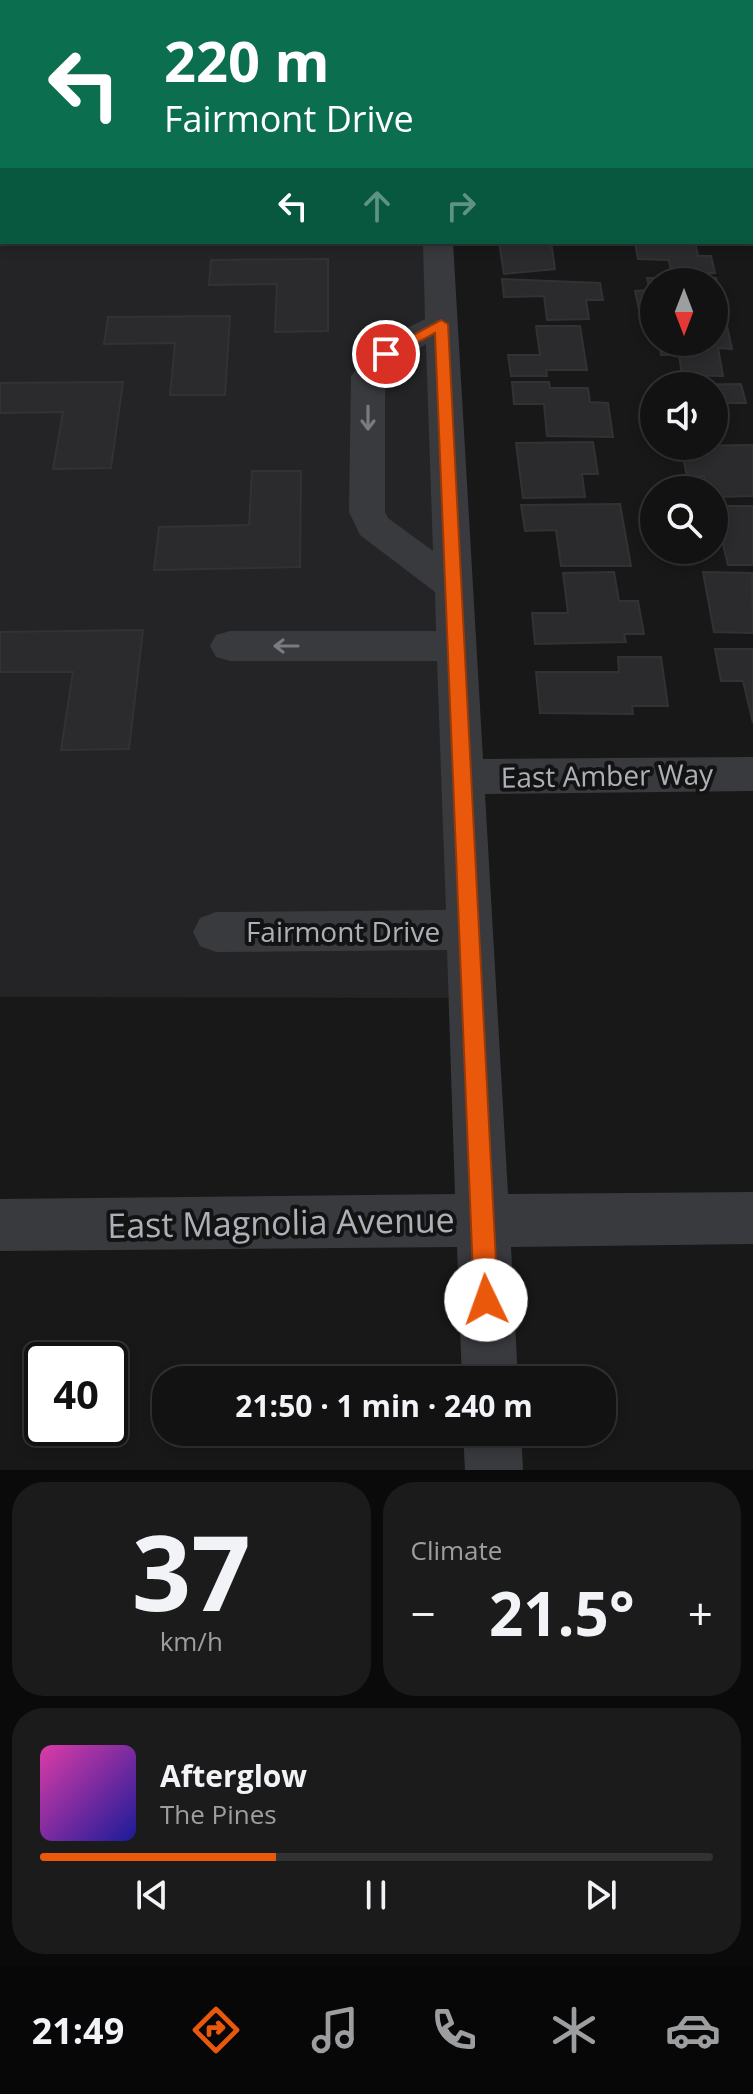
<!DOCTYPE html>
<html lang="en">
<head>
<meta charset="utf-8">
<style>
  :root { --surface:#121213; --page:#1b1b1c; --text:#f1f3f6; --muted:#9c9ea0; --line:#313233; --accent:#ea580c }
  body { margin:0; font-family:"Open Sans",sans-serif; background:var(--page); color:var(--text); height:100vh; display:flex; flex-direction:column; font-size:30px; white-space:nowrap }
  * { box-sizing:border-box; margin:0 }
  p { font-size:26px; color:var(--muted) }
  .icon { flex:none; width:44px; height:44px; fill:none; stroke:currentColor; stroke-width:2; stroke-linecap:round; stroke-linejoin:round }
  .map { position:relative; height:1470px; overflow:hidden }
  .details { display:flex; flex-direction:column; gap:12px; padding:12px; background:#0a0a0a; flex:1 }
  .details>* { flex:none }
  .banner { position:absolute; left:0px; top:0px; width:754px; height:244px; box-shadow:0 4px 12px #0003,0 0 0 2px var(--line); background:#0b6e4f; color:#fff; overflow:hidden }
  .needle { width:52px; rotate:180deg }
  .controls { position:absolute; left:640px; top:268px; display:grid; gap:16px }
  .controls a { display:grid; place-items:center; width:88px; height:88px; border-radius:50%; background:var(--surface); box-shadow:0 4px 12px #0003,0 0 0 2px var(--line); font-size:40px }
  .speed { position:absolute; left:24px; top:1342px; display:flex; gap:16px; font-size:40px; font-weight:700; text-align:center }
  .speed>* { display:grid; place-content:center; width:104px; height:104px; border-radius:50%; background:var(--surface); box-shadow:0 4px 12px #0003,0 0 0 2px var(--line); line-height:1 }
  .speed .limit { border:4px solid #111; border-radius:12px; background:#fff; color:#111 }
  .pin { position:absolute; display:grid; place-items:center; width:68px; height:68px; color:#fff; margin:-34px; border:4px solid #fff; border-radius:50%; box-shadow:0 2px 8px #0007 }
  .me { position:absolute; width:88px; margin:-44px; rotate:357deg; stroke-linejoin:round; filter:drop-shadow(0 0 6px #0008) }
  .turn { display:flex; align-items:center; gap:28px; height:168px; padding:0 32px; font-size:36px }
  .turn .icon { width:104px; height:104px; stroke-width:2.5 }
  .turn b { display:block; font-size:56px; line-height:68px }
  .lanes { display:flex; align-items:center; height:76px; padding:0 32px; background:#0003; justify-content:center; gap:40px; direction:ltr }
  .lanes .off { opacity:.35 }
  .big { font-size:60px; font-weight:700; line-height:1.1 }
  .details .widget { flex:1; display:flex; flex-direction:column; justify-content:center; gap:12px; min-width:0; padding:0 28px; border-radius:32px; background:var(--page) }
  .details .dial { align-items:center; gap:0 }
  .dial b { font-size:104px; line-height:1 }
  .song { display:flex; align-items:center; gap:24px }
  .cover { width:96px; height:96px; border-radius:12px; background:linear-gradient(135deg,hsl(320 70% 55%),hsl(240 70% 35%)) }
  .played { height:8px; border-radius:4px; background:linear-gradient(90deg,var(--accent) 35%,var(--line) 35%) }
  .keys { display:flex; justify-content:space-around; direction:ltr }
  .heat { display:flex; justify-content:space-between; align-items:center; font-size:44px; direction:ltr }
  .details .tiles { flex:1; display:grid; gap:12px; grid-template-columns:1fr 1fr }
  .widget:last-child { grid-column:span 2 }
  .trip { position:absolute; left:152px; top:1366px; width:464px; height:80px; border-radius:32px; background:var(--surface); box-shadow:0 4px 12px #0003,0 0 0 2px var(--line); font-weight:700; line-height:80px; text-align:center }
  .tab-bar { display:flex; height:128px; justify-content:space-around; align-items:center; background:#070708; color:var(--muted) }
  .tab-bar .icon { width:56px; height:56px }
  .tab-bar .on { color:var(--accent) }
  .tab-bar b { font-size:36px; color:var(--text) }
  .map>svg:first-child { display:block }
  .built { fill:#242426 }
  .building { fill:#2b2b2d; stroke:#323235; stroke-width:2 }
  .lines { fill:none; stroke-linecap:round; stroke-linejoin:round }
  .minor { fill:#393a3e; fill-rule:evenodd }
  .oneway { stroke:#787b81 }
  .route { fill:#ea580c; stroke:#983908; stroke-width:2 }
  .labels { text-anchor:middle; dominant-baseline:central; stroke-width:8; stroke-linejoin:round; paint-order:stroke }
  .street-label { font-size:28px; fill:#acb0b7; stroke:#131314 }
  .near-street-label { font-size:34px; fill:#acb0b7; stroke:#131314 }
</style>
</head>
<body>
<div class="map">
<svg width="753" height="1470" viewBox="0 0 753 1470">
  <rect width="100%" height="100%" fill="#181819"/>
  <!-- built -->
  <path class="built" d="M0,239L2,242H438L472,998L0,997Z"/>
  <!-- building -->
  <g class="building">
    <path d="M499,242H551L555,269L504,274Z"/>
    <path d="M635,242H695L698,256H711L715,273H671L669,260L638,259Z"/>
    <path d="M328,259V331L275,332L277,284L209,285L211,260Z"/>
    <path d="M647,278H716L720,295H714V282H654V319H641L635,291L650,290Z"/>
    <path d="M502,279L600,283L603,300H586L589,319L547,320L544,296L504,297Z"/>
    <path d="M230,316L225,395H170L175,343L104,344L108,317Z"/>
    <path d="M536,326H580L587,370H546L547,376H511L508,355H540Z"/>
    <path d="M714,326H727L732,349L718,348L723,376L682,375L679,355H661L659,342H714Z"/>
    <path d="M123,382L111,468L53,469L63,412L0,413V383Z"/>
    <path d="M512,382H549L550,388H588L590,402L608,403L613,437L547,436L544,404H514Z"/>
    <path d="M741,384L746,403H718L725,435H714V386L670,385Z"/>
    <path d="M593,442L598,474H582L585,497L523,498L516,443Z"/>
    <path d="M753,445V496L714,497V490H707L704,476L687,477L681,446Z"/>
    <path d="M252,471H301L300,567L154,570L159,527L249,525Z"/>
    <path d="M620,504L631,566H561L556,530L525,531L521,505Z"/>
    <path d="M714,506H753V565H728L722,540H714Z"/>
    <path d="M614,572L619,601H638L644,634H624L626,642L535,644L532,613H568L563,573Z"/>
    <path d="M703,572L752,573L753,633L714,632Z"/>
    <path d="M143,630L129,749L61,750L73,672H0V632Z"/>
    <path d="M715,649H753V723L743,681H721Z"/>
    <path d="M618,657H661L668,706H632L633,714L540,713L536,672H619Z"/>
  </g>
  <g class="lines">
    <!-- minor -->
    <g class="minor">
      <path d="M127,0H153L126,2Z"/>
      <rect x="414" y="0" width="26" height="2"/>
      <rect x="0" y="123" width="2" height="16"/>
      <path d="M423,242H453L483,759L753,757V791L485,794L508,1194L753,1192V1244L511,1247L518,1380H462L457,1247L0,1251V1199L455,1194L447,950L216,952L200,946L193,932L200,918L216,912L446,910L437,661H230L216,657L210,646L216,635L230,631H436L435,592L360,535L349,512L351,376L378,343L425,319ZM426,344L433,551L388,518L385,512V376L402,358Z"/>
      <path d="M463,1432H521L523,1470H465Z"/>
    </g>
  </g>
  <!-- one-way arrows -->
  <defs><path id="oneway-shaft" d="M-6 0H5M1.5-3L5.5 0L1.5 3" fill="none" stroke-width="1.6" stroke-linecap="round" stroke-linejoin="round" transform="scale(2)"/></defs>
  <g class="oneway">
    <use href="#oneway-shaft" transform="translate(368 418) rotate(90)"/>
    <use href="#oneway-shaft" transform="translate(286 646) rotate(180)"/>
  </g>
  <!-- route -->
  <path class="route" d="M441,320L448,324L498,1300L494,1308L486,1312L478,1308L474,1300L435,333L391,357L378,354Z"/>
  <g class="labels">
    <!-- street labels -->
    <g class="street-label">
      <text transform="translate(607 775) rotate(-1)">East Amber Way</text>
      <text x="343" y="931">Fairmont Drive</text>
    </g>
    <!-- near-street labels -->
    <g class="near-street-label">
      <text transform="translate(281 1222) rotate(-1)">East Magnolia Avenue</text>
    </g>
  </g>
</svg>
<div class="controls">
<a><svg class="needle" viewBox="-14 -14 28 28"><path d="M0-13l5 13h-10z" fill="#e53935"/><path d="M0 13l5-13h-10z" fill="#9c9ea0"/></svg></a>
<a><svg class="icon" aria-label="sound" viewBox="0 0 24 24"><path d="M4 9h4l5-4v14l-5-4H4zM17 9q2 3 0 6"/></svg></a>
<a><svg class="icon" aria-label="search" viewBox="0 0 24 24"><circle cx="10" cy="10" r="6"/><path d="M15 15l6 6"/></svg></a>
</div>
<div class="speed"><div class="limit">40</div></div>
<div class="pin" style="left:386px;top:354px;background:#d93025"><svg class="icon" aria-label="arrive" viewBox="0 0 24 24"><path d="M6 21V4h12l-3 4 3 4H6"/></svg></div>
<svg class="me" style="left:486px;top:1300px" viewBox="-20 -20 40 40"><circle r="19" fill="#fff"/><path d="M0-13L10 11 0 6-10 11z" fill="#ea580c"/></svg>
<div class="trip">21:50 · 1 min · 240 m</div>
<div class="banner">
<div class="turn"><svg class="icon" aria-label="left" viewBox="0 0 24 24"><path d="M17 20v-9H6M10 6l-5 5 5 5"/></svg><div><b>220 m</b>Fairmont Drive</div></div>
<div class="lanes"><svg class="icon" aria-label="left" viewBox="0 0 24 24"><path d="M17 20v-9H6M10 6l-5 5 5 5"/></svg><svg class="icon off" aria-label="ahead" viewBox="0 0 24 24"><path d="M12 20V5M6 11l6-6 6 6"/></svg><svg class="icon off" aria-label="right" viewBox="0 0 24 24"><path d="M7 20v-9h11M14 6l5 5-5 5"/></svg></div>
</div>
</div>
<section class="details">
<div class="tiles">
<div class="widget dial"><b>37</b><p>km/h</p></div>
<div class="widget"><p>Climate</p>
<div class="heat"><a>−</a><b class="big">21.5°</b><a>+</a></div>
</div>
<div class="widget">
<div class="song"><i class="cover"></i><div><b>Afterglow</b><p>The Pines</p></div></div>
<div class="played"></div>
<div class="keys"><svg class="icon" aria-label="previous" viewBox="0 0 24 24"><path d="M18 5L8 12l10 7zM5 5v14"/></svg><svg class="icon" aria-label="pause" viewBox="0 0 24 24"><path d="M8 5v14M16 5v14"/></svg><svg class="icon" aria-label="next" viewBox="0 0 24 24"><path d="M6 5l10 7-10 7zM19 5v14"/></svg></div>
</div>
</div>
</section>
<nav class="tab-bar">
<b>21:49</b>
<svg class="icon on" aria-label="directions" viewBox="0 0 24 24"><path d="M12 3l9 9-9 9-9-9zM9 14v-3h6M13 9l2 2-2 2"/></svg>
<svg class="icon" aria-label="music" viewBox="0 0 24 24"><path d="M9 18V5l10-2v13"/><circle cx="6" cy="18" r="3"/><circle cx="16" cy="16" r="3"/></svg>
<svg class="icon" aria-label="phone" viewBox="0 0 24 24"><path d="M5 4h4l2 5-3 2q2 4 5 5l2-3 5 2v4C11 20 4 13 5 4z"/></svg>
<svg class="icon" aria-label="climate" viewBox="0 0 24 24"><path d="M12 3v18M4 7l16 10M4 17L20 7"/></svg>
<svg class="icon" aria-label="car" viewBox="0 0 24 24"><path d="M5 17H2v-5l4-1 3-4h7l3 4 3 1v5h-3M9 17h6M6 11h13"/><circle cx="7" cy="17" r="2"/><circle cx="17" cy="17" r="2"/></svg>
</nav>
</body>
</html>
